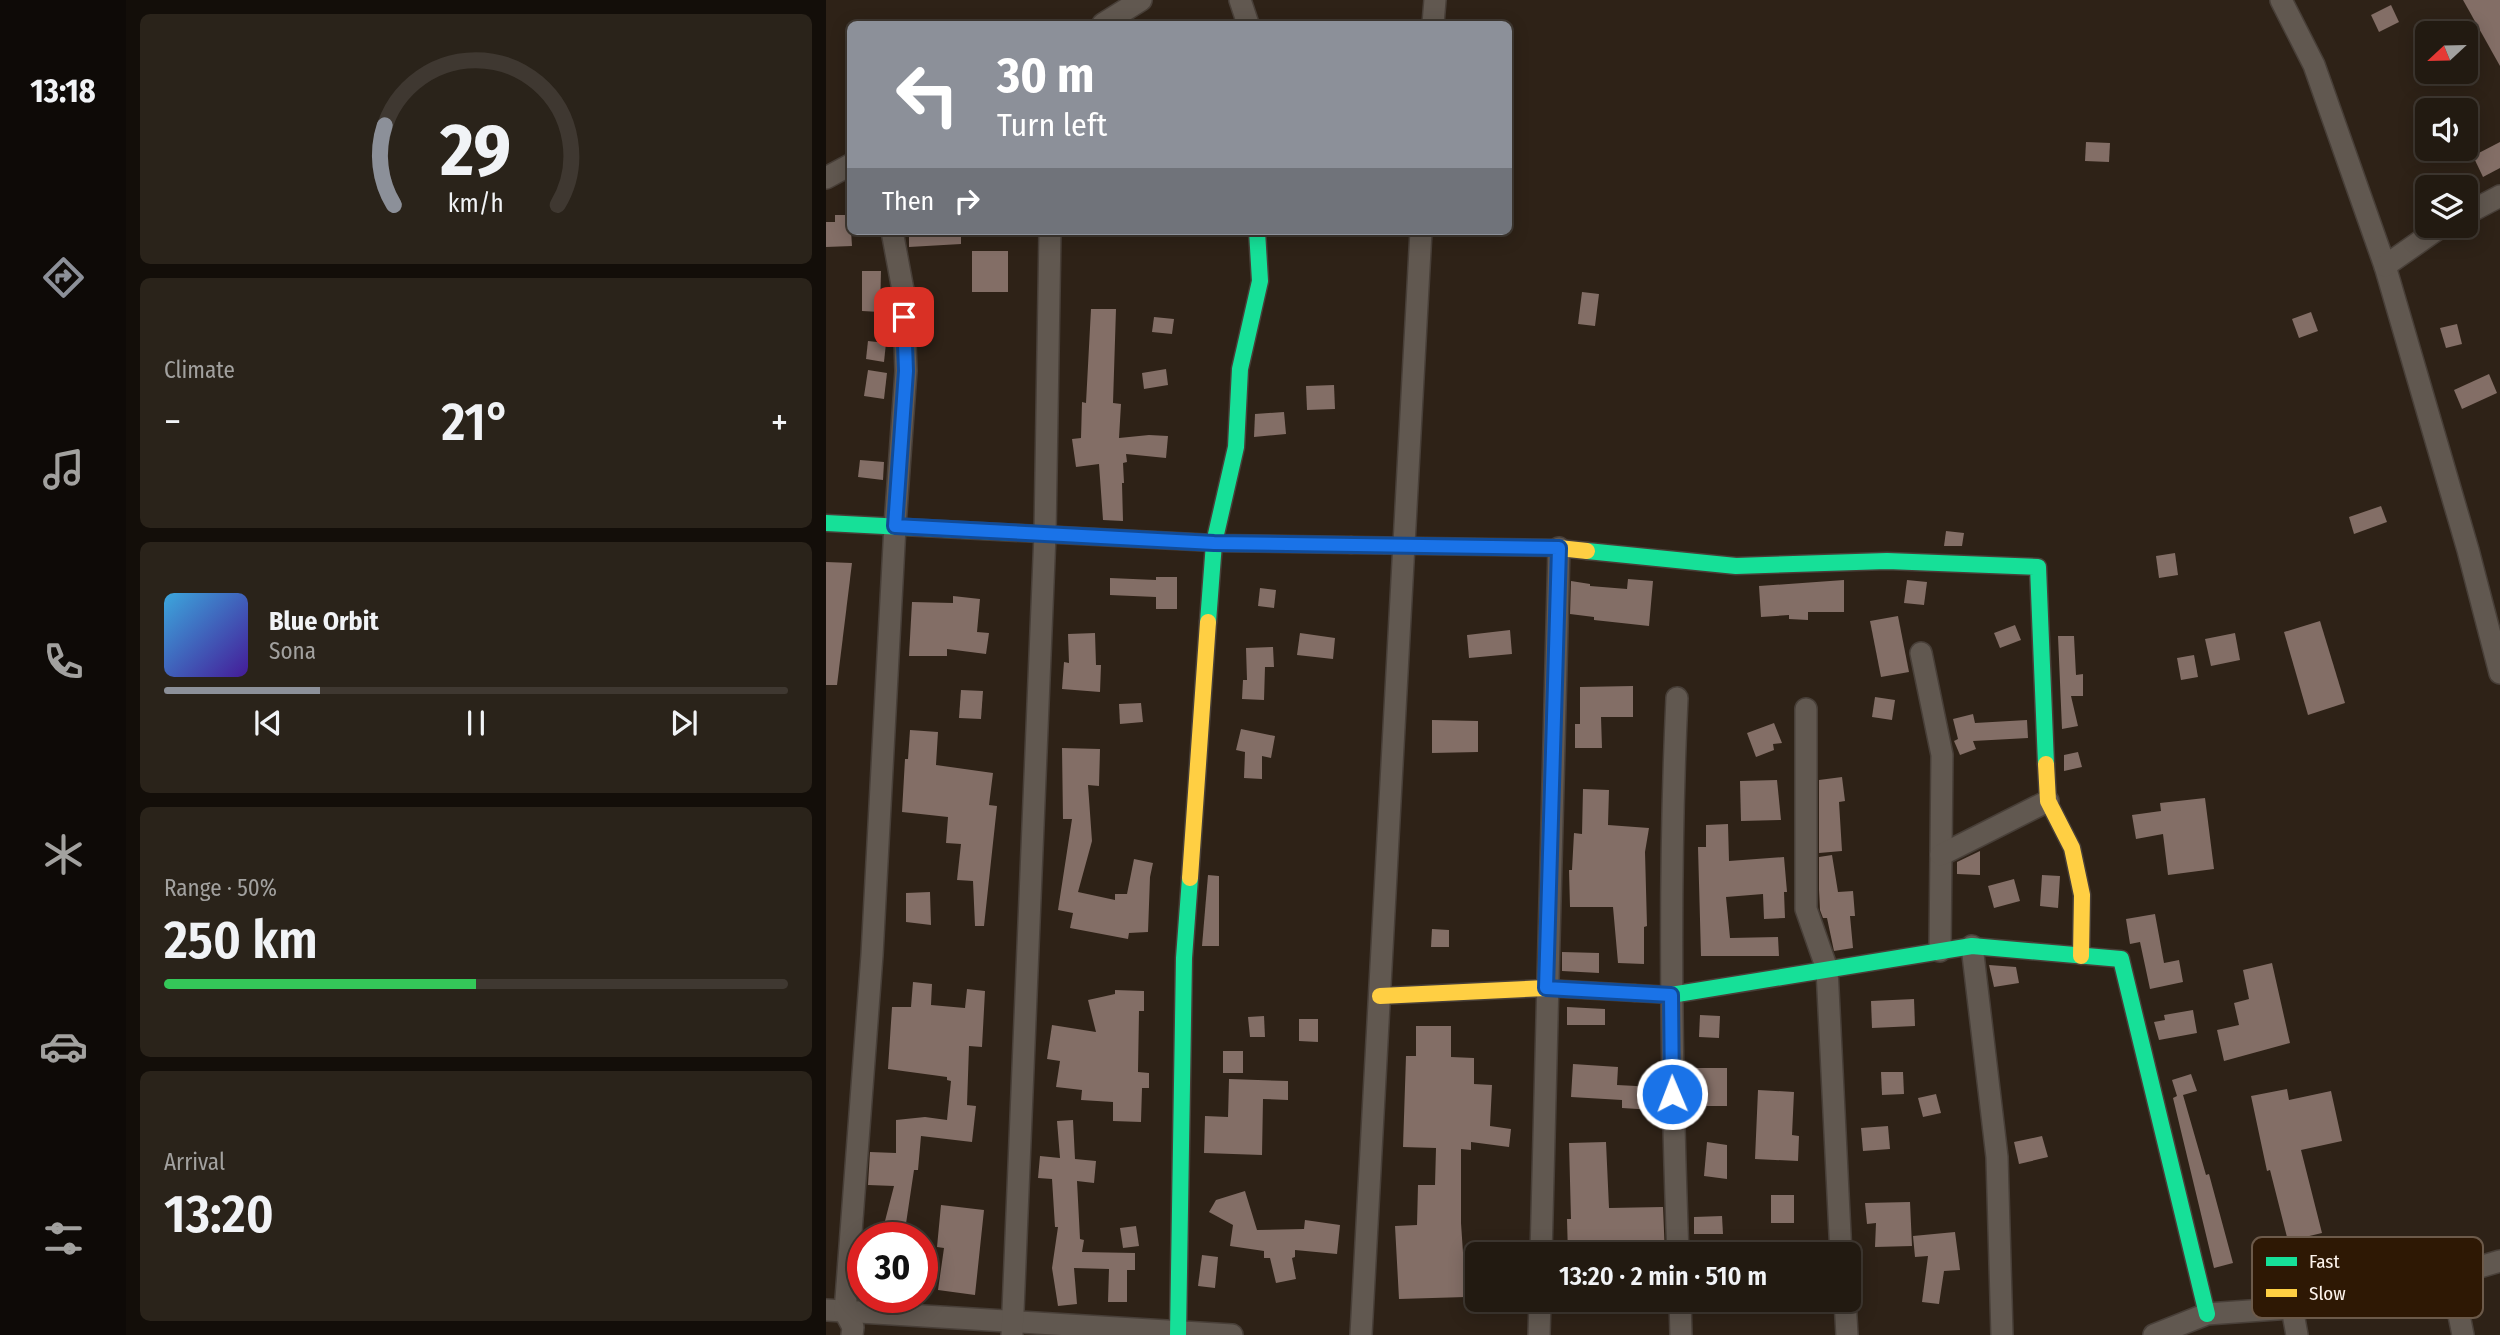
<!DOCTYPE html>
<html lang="en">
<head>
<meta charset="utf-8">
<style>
  :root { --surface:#221a11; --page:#2a231a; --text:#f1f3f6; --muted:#a2a19f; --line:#3f3831; --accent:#8c9099 }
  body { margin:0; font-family:"Fira Sans Condensed",sans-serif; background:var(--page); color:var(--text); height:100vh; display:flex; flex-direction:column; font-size:26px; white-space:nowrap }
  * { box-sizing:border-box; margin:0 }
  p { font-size:23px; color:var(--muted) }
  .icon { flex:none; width:38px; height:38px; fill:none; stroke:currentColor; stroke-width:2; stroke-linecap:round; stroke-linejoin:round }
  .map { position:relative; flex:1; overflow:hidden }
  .side { display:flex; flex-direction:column; gap:14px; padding:14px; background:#130e09; width:700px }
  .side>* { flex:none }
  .banner { position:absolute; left:21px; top:21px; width:665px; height:214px; border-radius:10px; box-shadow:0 4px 18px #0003,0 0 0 2px var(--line); background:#8c9099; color:#fff; overflow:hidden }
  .needle { width:46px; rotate:248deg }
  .buttons { position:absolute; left:1589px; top:21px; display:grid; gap:14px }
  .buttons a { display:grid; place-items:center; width:63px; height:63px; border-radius:10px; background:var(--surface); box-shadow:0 4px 18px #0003,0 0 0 2px var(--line); font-size:35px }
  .speed { position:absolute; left:21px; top:1222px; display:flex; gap:14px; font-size:35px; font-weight:700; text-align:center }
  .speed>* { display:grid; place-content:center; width:91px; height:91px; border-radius:50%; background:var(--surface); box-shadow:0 4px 18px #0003,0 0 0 2px var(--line); line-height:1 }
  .speed .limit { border:10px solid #d22; background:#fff; color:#111 }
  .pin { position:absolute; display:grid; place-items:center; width:60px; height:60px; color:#fff; margin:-30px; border-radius:14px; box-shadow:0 4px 10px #0006 }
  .me { position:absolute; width:77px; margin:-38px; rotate:359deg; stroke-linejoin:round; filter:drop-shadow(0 0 5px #0008) }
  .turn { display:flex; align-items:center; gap:24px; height:147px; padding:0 35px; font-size:32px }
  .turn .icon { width:91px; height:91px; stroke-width:2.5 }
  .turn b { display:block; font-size:49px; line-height:60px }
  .then { display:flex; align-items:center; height:66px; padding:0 35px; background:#0003; gap:14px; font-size:26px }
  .big { font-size:52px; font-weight:600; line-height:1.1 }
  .side .widget { flex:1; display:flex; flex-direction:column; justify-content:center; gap:10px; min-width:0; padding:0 24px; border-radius:10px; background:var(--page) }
  .side .dial { align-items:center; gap:0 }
  .dial svg { height:182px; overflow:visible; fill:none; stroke:var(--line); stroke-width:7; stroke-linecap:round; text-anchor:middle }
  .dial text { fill:var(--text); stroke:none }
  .song { display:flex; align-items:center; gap:21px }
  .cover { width:84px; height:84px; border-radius:10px; background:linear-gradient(135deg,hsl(200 70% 55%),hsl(260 70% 35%)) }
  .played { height:7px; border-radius:4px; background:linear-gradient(90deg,var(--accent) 25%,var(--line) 25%) }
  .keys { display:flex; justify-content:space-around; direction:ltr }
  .heat { display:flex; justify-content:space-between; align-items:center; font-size:38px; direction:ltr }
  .charge { height:10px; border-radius:5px; background:linear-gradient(90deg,#34c759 50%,var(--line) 0) }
  .trip { position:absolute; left:639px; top:1242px; width:396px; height:70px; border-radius:10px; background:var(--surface); box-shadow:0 4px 18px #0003,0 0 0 2px var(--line); font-weight:600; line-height:70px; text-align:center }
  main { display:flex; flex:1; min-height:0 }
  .dock { display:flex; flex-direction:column; width:126px; justify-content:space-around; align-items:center; background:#0e0a07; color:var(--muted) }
  .dock .icon { width:49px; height:49px }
  .dock .selected { color:var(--accent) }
  .dock b { font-size:32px; color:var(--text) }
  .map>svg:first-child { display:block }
  .building { fill:#836e66 }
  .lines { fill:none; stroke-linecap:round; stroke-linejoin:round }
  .street-casing { stroke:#483f38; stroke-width:24 }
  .fast-casing { stroke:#483f38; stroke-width:19 }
  .slow-casing { stroke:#483f38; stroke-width:19 }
  .street { stroke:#615850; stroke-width:21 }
  .fast { stroke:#16e098; stroke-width:16 }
  .slow { stroke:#ffcf43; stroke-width:16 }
  .route-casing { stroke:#114b97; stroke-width:18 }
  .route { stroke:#1a73e8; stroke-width:12 }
  .key { fill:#2e1804; stroke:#6c5a4a; stroke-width:2 }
  .key-label { font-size:19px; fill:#fdf3ec }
</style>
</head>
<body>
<main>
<nav class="dock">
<b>13:18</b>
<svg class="icon selected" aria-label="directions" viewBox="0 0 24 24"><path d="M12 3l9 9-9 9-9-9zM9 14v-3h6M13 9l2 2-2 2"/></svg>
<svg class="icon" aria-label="music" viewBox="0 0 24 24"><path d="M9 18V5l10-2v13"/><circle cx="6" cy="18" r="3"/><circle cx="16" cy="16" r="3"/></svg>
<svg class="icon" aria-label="phone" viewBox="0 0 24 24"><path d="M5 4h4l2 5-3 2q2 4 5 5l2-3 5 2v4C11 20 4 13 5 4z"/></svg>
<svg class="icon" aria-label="climate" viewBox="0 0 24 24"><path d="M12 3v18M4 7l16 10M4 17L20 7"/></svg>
<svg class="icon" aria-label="car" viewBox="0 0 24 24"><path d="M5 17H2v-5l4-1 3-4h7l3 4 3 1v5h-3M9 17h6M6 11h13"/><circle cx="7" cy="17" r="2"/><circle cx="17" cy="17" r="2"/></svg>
<svg class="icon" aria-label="filters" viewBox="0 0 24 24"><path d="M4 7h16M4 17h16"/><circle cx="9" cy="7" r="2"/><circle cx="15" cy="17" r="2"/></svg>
</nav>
<section class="side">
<div class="widget dial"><svg viewBox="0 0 100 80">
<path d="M14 69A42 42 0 1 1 86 69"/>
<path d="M14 69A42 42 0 0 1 10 34" stroke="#8c9099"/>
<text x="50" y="56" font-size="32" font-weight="700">29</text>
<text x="50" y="72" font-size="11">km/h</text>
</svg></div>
<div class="widget"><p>Climate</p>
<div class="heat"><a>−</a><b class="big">21°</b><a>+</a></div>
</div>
<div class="widget">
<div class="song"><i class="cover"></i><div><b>Blue Orbit</b><p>Sona</p></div></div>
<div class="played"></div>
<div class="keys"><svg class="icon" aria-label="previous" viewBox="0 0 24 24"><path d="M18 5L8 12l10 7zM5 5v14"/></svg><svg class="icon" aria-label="pause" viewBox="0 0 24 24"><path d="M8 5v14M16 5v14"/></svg><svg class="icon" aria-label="next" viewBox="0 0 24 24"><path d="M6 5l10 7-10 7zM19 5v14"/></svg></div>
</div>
<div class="widget"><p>Range · 50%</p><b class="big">250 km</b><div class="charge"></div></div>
<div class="widget"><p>Arrival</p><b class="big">13:20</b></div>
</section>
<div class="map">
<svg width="1674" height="1335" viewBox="0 0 1674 1335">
  <rect width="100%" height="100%" fill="#2e2217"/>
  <!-- building -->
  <g class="building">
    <path d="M1637,0H1674V66Z"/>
    <path d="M1565,5L1573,22L1553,32L1545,15Z"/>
    <path d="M1260,142L1284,143L1283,162L1259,161Z"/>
    <path d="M1674,142V168L1657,177L1647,156Z"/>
    <path d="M9,215H24L26,246L0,247V222H9Z"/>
    <path d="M93,231H135V244L83,247V232Z"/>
    <rect x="146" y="251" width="36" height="41"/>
    <path d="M36,271H55L54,312L36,311Z"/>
    <path d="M756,292L773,294L769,326L752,324Z"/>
    <path d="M265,309H290L287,403L295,404L293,438L323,435L342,436L340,458L300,454L301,462L297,463L298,483H296L297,521L277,520L273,464L250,467L246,439L255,438L256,402L260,403Z"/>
    <path d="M1485,312L1492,331L1473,338L1466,319Z"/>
    <path d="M328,317L348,319L346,334L326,332Z"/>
    <path d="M1631,324L1636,344L1620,348L1614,328Z"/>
    <path d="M42,341L60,343L58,362L40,359Z"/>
    <path d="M340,369L342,385L318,389L316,373Z"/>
    <path d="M42,370L61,373L58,399L38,396Z"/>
    <path d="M1663,374L1671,393L1636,409L1628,390Z"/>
    <path d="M508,385L509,409L481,410L480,386Z"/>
    <path d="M458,412L460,434L428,437L429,414Z"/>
    <path d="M34,460L58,462L57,480L32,477Z"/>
    <path d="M1555,506L1561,522L1528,534L1523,517Z"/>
    <path d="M1120,531L1138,533L1136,546H1118Z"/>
    <path d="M1349,553L1352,575L1333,578L1330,556Z"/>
    <path d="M0,562L26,563L11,685H0Z"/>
    <path d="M330,577H351V609H330V597L284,595V578L330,580Z"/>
    <path d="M802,579L827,581L823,626L768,620V617L744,614L745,581L764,584V586L801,589Z"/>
    <path d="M1018,580V612H982V620L963,619V615L935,617L933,586Z"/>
    <path d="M1081,580L1101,582L1098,605L1078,603Z"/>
    <path d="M434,588L450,590L448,608L432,606Z"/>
    <path d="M127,596L154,599L151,632L163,633L160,654L121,649V656H83L86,602L127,603Z"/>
    <path d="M1072,616L1083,672L1055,677L1044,621Z"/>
    <path d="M1494,621L1519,703L1482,715L1458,632Z"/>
    <path d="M1189,625L1195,640L1174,648L1168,633Z"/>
    <path d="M684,630L686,654L643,658L641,635Z"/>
    <path d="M269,633L270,665H275L274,692L236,689L238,662L243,663L242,634Z"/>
    <path d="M474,633L509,638L507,659L471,655Z"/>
    <path d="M1409,633L1414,660L1385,666L1379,639Z"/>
    <path d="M1232,636H1248L1250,675L1257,674V696H1245L1252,726L1236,729Z"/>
    <path d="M447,647L448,667H439L438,700L416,699L417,680H421L420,648Z"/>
    <path d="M1368,655L1372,677L1355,680L1351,658Z"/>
    <path d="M807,686V717H775L776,748H749V724H754V687Z"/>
    <path d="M135,690L157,691L155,719L133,718Z"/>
    <path d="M1049,697L1069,700L1066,720L1046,717Z"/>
    <path d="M315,703L317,722L294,724L293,704Z"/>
    <path d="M1147,714L1149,723L1201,720L1202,738L1147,741L1150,749L1134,755L1128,741L1132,739L1127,719Z"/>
    <path d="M606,720L652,721V752L606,753Z"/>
    <path d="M948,723L956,743L947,744L948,750L930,757L921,733Z"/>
    <path d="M415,729L449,736L445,758L436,756V779L418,778L419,752L410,750Z"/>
    <path d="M84,730L112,732L110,765L167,773L163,805L171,806L158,926H149L147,881L131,880L135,844L120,843L122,817L76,812L79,759H82Z"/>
    <path d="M236,748L274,749L273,786L262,785L266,841L252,892L289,900V894H301L308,859L327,863L324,877L322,932L303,933L302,939L244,928L247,913L232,910L246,819H237Z"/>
    <path d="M1252,752L1256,767L1238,771V755Z"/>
    <path d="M1016,777L1019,801L1013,802L1016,851L993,853V780Z"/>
    <path d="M951,780L955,820L915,821L914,781Z"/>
    <path d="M757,789L783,790L782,825L823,828L819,852L821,926L818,927V964L792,963L787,907H744L743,870H746L748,833L756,834Z"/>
    <path d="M1379,798L1388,869L1342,875L1337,834L1310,839L1306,815L1335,811L1334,803Z"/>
    <path d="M902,824L903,861L958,857L961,892H958L959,918L938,919L937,894L900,897L904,938L952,937L953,956H875L872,847H880V825Z"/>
    <path d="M1154,851V875L1131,874V862Z"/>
    <path d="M1006,855L1012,892L1027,891L1029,916H1024L1027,948L1008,951L1001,918H997L994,910L993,890V857Z"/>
    <path d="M382,875L393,876V946H376Z"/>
    <path d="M1216,875L1234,876L1232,908L1214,906Z"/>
    <path d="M1188,879L1194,901L1168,908L1162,886Z"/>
    <path d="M104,892L105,925L80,922V893Z"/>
    <path d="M1329,914L1338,963L1353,960L1357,982L1324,989L1314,942L1304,944L1300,919Z"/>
    <path d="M606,929L623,930V947H605Z"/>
    <path d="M736,952L773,953V973L736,971Z"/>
    <path d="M1446,963L1464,1043L1398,1061L1391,1030L1413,1025L1408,1003L1423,999L1417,970Z"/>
    <path d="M1163,965L1190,967L1193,983L1168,987Z"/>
    <path d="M87,982L106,984L105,1005L139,1008L141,989L159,991L156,1047L143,1046L141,1105L150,1106L146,1142L95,1136L92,1170H88L78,1237H61L63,1222L59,1221L68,1186L42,1185L44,1152L70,1153V1120L99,1117L121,1120L125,1081L121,1080V1077L62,1069L66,1007H85Z"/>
    <path d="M289,990L318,991V1011H313L312,1072L323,1073V1088H316L315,1122L287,1121V1102L255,1100L256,1090L230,1087L234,1061L221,1059L226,1025L270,1032L262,1000L289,994Z"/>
    <path d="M1088,999L1089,1026L1046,1028L1045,1001Z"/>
    <path d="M741,1007L779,1009V1025H741Z"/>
    <path d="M1367,1010L1371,1033L1333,1040L1328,1022L1339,1020L1338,1015Z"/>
    <path d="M874,1015L894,1016L893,1038L873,1037Z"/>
    <path d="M438,1016L439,1037H424L422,1017Z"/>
    <path d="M473,1019H492V1042L473,1041Z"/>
    <path d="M590,1026H625V1057L648,1058V1084L666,1085L664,1126L685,1129L683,1147L645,1142V1150L635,1149V1223L640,1297L573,1299L569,1226L591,1225L592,1185H609L610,1148L577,1147L580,1056H590Z"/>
    <rect x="397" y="1051" width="20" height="22"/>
    <path d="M747,1064L792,1067L791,1085L829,1087L828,1110L796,1108V1100L745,1097Z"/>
    <rect x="865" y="1068" width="36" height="38"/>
    <path d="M1055,1072H1077L1078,1094L1056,1095Z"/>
    <path d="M1365,1074L1371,1091L1357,1095L1380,1175L1383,1174L1407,1263L1388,1268L1347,1098L1351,1096L1346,1080Z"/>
    <path d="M403,1079L462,1081V1100L437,1099L436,1155L378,1153L379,1116L402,1117Z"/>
    <path d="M1461,1089L1463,1100L1505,1091L1516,1141L1475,1150L1496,1233L1462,1241L1444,1170L1441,1171L1425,1096Z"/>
    <path d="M932,1090L968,1092L966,1135L973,1136L972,1161L929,1159Z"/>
    <path d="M1110,1094L1115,1113L1097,1117L1092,1098Z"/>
    <path d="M247,1120L249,1159L270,1161L268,1183L251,1181L254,1239L258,1240L256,1252L309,1253V1270H301V1302H282L283,1269L248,1268L251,1304L232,1306L226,1268L232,1227H229L226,1179L212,1178L214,1156L234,1158L231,1121Z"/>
    <path d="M1062,1126L1064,1149L1037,1151L1035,1128Z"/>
    <path d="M1216,1136L1222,1157L1193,1164L1188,1142Z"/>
    <path d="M780,1142L783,1208L837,1207L839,1255H742L741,1219H745L743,1143Z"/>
    <path d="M881,1142L901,1145V1179L878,1176Z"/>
    <path d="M419,1191L431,1230L478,1229L479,1220L514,1225L511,1254L469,1250V1257L466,1258L470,1279L450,1283L444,1258H438V1251L404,1246L407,1225L383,1212L390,1200Z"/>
    <rect x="945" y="1195" width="23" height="28"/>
    <path d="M1084,1202L1086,1246L1049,1247L1050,1223L1041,1224L1039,1203Z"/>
    <path d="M115,1205L158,1210L149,1295L112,1290L118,1248L111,1247Z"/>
    <path d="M896,1216L897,1234H868V1217Z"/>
    <path d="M310,1226L313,1246L297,1248L294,1228Z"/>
    <path d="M1129,1232L1134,1270L1118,1271L1113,1304L1096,1302L1102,1256L1089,1257L1087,1236Z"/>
    <path d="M376,1255L392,1257L389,1288L372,1286Z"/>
  </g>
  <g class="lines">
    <defs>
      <g id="street">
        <path d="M414,0L422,24"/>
        <path d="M1455,0L1488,65L1559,266L1642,550L1674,673"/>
        <path d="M277,24L315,0"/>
        <path d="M607,24L609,0"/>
        <path d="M0,178L24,165"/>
        <path d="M1640,214L1674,196"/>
        <path d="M1559,266L1616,226"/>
        <path d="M1095,653L1116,755L1114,951"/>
        <path d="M851,698C842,884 845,1069 852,1255"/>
        <path d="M980,709V909L1001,969L1015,1255"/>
        <path d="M1115,855L1222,801"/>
        <path d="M1146,946L1171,1157L1176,1335"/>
        <path d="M715,1255L733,548"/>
        <path d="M1625,1275L1637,1335"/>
        <path d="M854,1300L855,1335"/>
        <path d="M1019,1300L1021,1335"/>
        <path d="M1466,1308L1471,1335"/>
        <path d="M0,1310L406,1335"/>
        <path d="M26,1335L27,1327L19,1312L46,955L69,526L80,371L77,290L66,231"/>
        <path d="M186,1335L219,534L224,231"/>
        <path d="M535,1335L595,231"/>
        <path d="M713,1335L714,1300"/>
        <path d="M1328,1335L1381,1314L1466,1308L1609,1280L1674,1261"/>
      </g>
      <g id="fast">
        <path d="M0,523L388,543L525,545"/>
        <path d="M761,551L910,566L1061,561L1212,567L1220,764"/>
        <path d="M382,622L388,543L410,447L414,369L434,281L431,231"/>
        <path d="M809,993L845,995L1146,946L1295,959L1381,1314"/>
        <path d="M352,1335L358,958L364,878"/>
      </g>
      <g id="slow">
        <path d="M525,545L733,548L761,551"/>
        <path d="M1220,764L1222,801L1246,848L1256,895L1255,956"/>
        <path d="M364,878L382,622"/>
        <path d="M554,996L720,988L809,993"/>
      </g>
    </defs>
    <!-- street casing -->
    <use href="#street" class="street-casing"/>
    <!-- fast casing -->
    <use href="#fast" class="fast-casing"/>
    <!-- slow casing -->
    <use href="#slow" class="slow-casing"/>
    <!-- street -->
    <use href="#street" class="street"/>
    <!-- fast -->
    <use href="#fast" class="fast"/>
    <!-- slow -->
    <use href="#slow" class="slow"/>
  </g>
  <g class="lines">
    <defs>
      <path id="route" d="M78,317L80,371L69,526L388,543L733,548L720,988L845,995L846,1094"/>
    </defs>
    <!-- route casing -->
    <use href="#route" class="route-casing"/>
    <!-- route -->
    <use href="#route" class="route"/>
  </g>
  <!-- legend -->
  <rect x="1426" y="1237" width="231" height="81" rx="10" class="key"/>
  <rect x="1440" y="1257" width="31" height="9" fill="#16e098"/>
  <rect x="1440" y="1289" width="31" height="8" fill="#ffcf43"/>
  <g class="key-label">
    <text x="1483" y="1268">Fast</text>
    <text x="1483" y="1300">Slow</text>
  </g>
</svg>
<div class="buttons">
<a><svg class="needle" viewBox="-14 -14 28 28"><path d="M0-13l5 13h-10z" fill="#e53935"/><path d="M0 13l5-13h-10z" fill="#a2a19f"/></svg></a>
<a><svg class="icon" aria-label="sound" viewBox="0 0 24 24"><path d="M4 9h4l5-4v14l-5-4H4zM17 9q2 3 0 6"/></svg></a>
<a><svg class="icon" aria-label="layers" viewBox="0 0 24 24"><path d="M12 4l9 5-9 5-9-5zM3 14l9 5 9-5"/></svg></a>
</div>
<div class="speed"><div class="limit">30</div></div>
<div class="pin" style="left:78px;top:317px;background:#d93025"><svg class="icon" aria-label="arrive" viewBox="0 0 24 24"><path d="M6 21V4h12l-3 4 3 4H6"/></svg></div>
<svg class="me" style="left:846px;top:1094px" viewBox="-20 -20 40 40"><circle r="17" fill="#1a73e8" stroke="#fff" stroke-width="3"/><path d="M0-11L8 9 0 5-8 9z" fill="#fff"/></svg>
<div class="trip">13:20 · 2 min · 510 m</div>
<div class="banner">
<div class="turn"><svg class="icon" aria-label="left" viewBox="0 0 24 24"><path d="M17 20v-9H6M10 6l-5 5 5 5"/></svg><div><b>30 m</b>Turn left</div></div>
<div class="then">Then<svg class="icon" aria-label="right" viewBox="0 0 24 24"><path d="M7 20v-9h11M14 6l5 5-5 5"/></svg></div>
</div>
</div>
</main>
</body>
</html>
